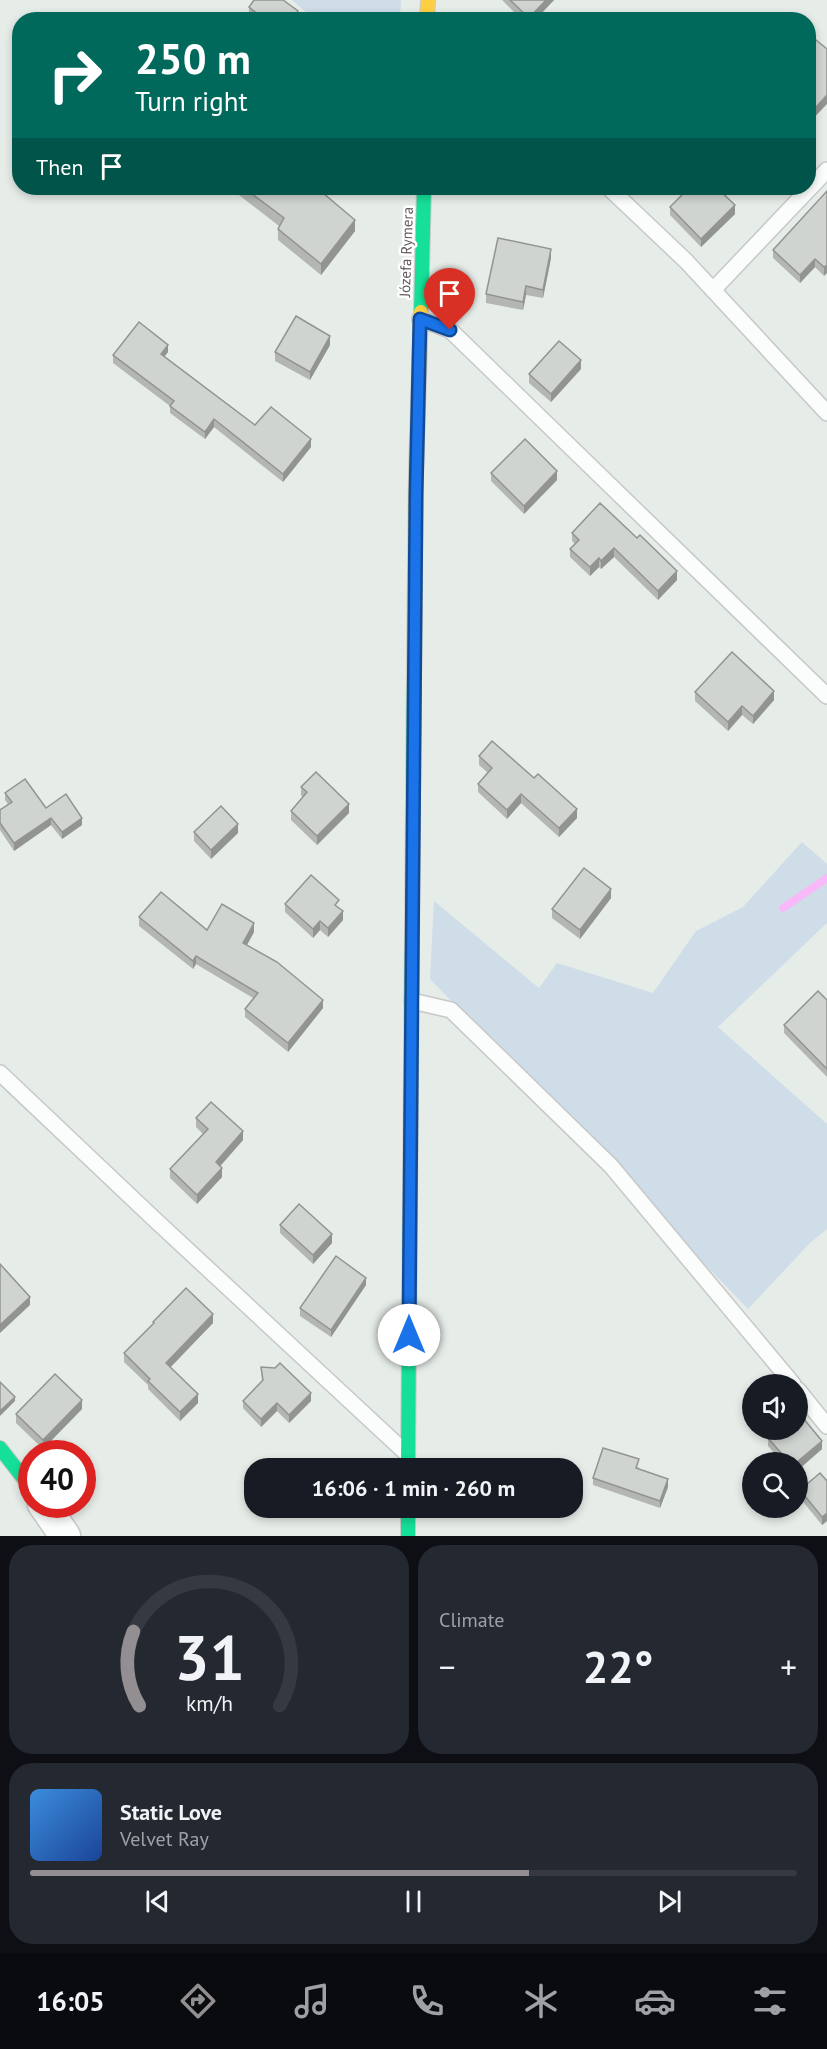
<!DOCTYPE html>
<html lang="en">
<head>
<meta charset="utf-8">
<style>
  :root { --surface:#171b24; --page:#242831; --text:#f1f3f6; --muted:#9ea1a6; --line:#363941; --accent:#928e92 }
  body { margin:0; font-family:"PT Sans",sans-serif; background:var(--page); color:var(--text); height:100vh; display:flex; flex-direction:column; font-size:22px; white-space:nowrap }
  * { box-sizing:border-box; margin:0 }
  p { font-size:20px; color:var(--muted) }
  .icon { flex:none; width:33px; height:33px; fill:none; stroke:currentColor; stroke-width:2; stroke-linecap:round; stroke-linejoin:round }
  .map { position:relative; height:1536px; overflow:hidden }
  .drawer { display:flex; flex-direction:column; gap:9px; padding:9px; background:#0d0f14; flex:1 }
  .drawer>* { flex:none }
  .hud { position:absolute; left:12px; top:12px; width:804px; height:183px; border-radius:24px; box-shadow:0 3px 9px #0003; background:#00695c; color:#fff; overflow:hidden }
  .buttons { position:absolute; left:742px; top:1374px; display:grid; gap:12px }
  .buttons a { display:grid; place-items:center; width:66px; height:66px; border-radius:50%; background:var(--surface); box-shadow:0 3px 9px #0003; font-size:30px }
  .speed { position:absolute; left:18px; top:1440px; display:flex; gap:12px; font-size:30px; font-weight:700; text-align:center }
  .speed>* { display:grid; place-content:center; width:78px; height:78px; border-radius:50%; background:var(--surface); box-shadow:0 3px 9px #0003; line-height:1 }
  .speed .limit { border:9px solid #d22; background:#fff; color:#111 }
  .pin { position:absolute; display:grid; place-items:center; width:51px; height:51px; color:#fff; margin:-62px -26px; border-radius:50% 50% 50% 0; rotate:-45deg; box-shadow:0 0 6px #0007 }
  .pin .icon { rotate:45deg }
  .me { position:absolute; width:66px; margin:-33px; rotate:0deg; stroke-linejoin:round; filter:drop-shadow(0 0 4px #0008) }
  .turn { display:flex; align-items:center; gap:21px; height:126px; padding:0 24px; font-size:27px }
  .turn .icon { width:78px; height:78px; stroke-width:2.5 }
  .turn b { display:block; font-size:42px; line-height:51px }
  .then { display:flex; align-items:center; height:57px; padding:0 24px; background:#0003; gap:12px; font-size:22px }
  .big { font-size:45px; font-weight:800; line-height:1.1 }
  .drawer .widget { flex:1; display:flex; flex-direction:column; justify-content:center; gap:9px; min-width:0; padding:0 21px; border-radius:24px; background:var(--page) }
  .drawer .dial { align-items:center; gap:0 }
  .dial svg { height:156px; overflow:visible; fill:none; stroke:var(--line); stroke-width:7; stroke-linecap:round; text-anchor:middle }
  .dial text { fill:var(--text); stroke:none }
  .song { display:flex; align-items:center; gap:18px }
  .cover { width:72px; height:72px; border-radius:9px; background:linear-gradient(135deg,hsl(210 70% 55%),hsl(220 70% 35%)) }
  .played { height:6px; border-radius:3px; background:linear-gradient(90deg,var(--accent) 65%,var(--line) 65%) }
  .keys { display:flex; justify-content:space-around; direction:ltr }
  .heat { display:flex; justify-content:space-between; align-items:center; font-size:33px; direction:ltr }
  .drawer .tiles { flex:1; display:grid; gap:9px; grid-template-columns:1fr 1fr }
  .widget:last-child { grid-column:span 2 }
  .trip { position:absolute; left:244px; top:1458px; width:339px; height:60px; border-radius:24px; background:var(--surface); box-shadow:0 3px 9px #0003; font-weight:800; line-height:60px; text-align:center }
  .tabs { display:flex; height:96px; justify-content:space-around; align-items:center; background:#090b0e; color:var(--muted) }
  .tabs .icon { width:42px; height:42px }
  .tabs .current { color:var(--accent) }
  .tabs b { font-size:27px; color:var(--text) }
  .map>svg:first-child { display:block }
  .green { fill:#cfdde9 }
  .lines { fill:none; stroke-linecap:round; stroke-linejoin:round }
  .stream { stroke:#f8b9f8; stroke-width:8 }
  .lane-casing { stroke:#c7c8c8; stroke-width:18 }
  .street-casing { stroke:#c7c8c8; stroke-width:33 }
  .fast-casing { stroke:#c9c9ca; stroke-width:16 }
  .slow-casing { stroke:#c9c9ca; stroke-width:16 }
  .lane { stroke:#fbfcfc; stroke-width:15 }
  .street { stroke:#fbfcfc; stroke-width:30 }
  .fast { stroke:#16e098; stroke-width:14 }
  .slow { stroke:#ffcf43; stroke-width:14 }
  .wall { fill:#b3b6b3 }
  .shaded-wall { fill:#929492 }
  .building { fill:#d0d4d0; stroke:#929492; stroke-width:1.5 }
  .route-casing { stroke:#114b97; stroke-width:15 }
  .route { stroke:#1a73e8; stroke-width:10 }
  .labels { text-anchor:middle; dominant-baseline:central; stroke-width:5; stroke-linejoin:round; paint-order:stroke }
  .street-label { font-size:15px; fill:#655b64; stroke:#fff }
</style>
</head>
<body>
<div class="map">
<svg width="827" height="1536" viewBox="0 0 827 1536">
  <rect width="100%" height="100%" fill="#e6ece8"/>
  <!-- green -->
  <g class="green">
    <path d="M292,0H401L400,19H314Z"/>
    <path d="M802,842L827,864V923L718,1027L827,1124V1229L811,1242L748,1309L430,979L434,901L539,988L557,963L653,993L696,931L743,907Z"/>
  </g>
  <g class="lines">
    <!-- stream -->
    <path class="stream" d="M783,908L827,878"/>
    <defs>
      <g id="lane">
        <path d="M609,188L686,261L827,413"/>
        <path d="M713,290L827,170"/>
        <path d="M420,319L450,330L827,696"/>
        <path d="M412,1001L451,1010L611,1166L793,1384"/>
        <path d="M0,1073L151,1216L406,1453"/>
        <path d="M798,1390L827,1426"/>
      </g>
      <path id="street" d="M43,1504L65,1536"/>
      <g id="fast">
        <path d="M421,312L424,188"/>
        <path d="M0,1448L32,1489"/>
        <path d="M408,1468L414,670"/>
        <path d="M408,1508V1536"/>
      </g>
      <g id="slow">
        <path d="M427,20L428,0"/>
        <path d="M414,670L416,472L421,312"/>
      </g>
    </defs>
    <!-- lane casing -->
    <use href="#lane" class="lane-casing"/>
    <!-- street casing -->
    <use href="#street" class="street-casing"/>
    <!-- fast casing -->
    <use href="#fast" class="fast-casing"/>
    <!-- slow casing -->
    <use href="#slow" class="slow-casing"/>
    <!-- lane -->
    <use href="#lane" class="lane"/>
    <!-- street -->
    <use href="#street" class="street"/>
    <!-- fast -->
    <use href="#fast" class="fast"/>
    <!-- slow -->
    <use href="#slow" class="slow"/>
  </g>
  <!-- wall -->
  <g class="wall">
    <path d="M502,0H554L535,20H522Z"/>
    <path d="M249,7L298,20H254L249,16Z"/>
    <path d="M230,188H317L355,231L321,275L278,240V229L279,226Z"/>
    <path d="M504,188H515L510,193Z"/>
    <path d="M827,191L824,276L815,267L800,283L773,258V250Z"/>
    <path d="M670,207L735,214L701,247L670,215Z"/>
    <path d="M551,258L543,298L526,295L523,310L486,303V294Z"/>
    <path d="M330,345L310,380L275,361V352Z"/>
    <path d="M168,352L164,357L255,425L311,447L283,482L214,427L205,439L170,413V406L113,363V355Z"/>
    <path d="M581,369L551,402L529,383V374Z"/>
    <path d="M491,473L557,480L524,514L491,481Z"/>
    <path d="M600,503L677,580L658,600L614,557L601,569L599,567L590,576L570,557V549L575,544L572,541V533Z"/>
    <path d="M695,692L774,700L753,724L742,715L728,731L695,701Z"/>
    <path d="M479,756L577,818L559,837L521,803L507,819L478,792V784L488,773L479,765Z"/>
    <path d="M301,787L349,813L317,845L291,820V811L303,797L301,795Z"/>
    <path d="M5,793L46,808L82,825L62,839L51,825L14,851L0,830V810L8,804L5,800Z"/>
    <path d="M194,832L238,833L211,859L194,841Z"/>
    <path d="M611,898L580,939L552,918V909Z"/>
    <path d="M285,904L343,920L328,937L320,930L313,938L285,912Z"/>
    <path d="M139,917L207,930L254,932L247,945L323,1008L288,1052L245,1017V1009L253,998L196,964L193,969L139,926Z"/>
    <path d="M827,1000V1077L784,1033V1025Z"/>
    <path d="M196,1118L243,1140L220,1166L222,1177L197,1204L170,1178V1169L203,1134L196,1127Z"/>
    <path d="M280,1225L332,1243L313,1264L280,1233Z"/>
    <path d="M366,1285L331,1337L300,1316V1308Z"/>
    <path d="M153,1322L213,1323L170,1367L198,1403L180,1421L148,1389V1385L124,1362V1353L153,1325Z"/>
    <path d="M261,1367L311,1401L289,1423L277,1411L261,1427L243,1408V1401L262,1381Z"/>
    <path d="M82,1409L43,1449L16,1423V1414Z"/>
    <path d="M768,1438L822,1449L798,1470V1462H782L768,1446Z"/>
    <path d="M639,1467L638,1469L668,1487L660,1508L593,1485V1478Z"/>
    <path d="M827,1481V1521L822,1525L800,1498V1490Z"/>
  </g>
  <!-- shaded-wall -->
  <g class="shaded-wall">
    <path d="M546,0H554L535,20H529V18Z"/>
    <path d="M298,11V20H291Z"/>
    <path d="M827,95V104L808,124V116Z"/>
    <path d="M510,188H515L510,193Z"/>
    <path d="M735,205V214L701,247V239Z"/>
    <path d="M355,220V231L321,275V264Z"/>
    <path d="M551,249V258L543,298V290Z"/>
    <path d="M815,259V267L800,283V275Z"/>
    <path d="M827,265V273L824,276V267Z"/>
    <path d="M526,286V295L523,310V302Z"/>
    <path d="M330,336V345L310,380V372Z"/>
    <path d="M168,345V352L161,361V354Z"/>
    <path d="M581,360V369L551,402V394Z"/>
    <path d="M214,419V427L205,439V432Z"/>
    <path d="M311,439V447L283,482V474Z"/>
    <path d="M557,471V480L524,514V506Z"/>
    <path d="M614,548V557L601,569V561Z"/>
    <path d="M599,558V567L590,576V567Z"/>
    <path d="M677,571V580L658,600V591Z"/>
    <path d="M774,691V700L753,724V716Z"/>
    <path d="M742,706V715L728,731V722Z"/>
    <path d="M521,794V803L507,819V810Z"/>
    <path d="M349,804V813L317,845V836Z"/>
    <path d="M577,809V818L559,837V828Z"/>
    <path d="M51,818V825L14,851V843Z"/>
    <path d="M82,818V825L62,839V832Z"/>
    <path d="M238,824V833L211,859V850Z"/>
    <path d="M611,889V898L580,939V930Z"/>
    <path d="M343,911V920L328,937V928Z"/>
    <path d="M320,921V930L313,938V929Z"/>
    <path d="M254,923V932L243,952V943Z"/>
    <path d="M196,956V964L193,969V961Z"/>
    <path d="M323,1000V1008L288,1052V1043Z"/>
    <path d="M243,1131V1140L216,1171V1162Z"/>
    <path d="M222,1168V1177L197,1204V1195Z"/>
    <path d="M332,1234V1243L313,1264V1255Z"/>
    <path d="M366,1278V1285L331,1337V1330Z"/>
    <path d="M30,1297V1305L0,1333V1325Z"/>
    <path d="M213,1314V1323L166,1372V1363Z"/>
    <path d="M311,1393V1401L289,1423V1415Z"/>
    <path d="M198,1394V1403L180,1421V1412Z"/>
    <path d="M15,1397V1401L0,1416V1411Z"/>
    <path d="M82,1400V1409L43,1449V1440Z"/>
    <path d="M277,1403V1411L261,1427V1419Z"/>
    <path d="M822,1441V1449L798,1470V1462H797Z"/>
    <path d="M668,1479V1487L660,1508V1501Z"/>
    <path d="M827,1513V1521L822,1525V1517Z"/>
  </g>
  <!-- building -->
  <g class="building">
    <path d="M254,0H283L298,11L291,20H265L249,7Z"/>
    <path d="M510,0H546L529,18Z"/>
    <path d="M816,40L827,49V95L808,116V48Z"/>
    <path d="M244,188H317L355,220L321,264L278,229L284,218Z"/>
    <path d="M689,188H717L735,205L701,239L670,207Z"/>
    <path d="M827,191V265L824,267L815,259L800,275L773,250Z"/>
    <path d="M498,238L551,249L543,290L526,286L523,302L486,294Z"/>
    <path d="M296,316L330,336L310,372L275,352Z"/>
    <path d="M139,322L168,345L161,354L255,425L271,407L311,439L283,474L214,419L205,432L170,406L174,401L113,355Z"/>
    <path d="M559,341L581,360L551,394L529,374Z"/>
    <path d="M525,439L557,471L524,506L491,473Z"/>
    <path d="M600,503L637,538L640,535L677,571L658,591L614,548L601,561L599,558L590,567L570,549L579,540L572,533Z"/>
    <path d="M732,652L774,691L753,716L742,706L728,722L695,692Z"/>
    <path d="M492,741L534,778L538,774L577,809L559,828L521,794L507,810L478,784L492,768L479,756Z"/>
    <path d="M316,772L349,804L317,836L291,811L307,792L301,787Z"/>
    <path d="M25,779L46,808L66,794L82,818L62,832L51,818L14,843L0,823V810L12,802L5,793Z"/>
    <path d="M221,806L238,824L211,850L194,832Z"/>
    <path d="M584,868L611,889L580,930L552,909Z"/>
    <path d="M311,875L339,900L335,905L343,911L328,928L320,921L313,929L285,904Z"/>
    <path d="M161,892L207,930L222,904L254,923L243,943L277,962L323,1000L288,1043L245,1009L258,993L196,956L193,961L139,917Z"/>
    <path d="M818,991L827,1000V1069L784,1025Z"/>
    <path d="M211,1102L243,1131L216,1162L222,1168L197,1195L170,1169L208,1129L196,1118Z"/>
    <path d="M299,1204L332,1234L313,1255L280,1225Z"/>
    <path d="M336,1256L366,1278L331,1330L300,1308Z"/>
    <path d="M0,1264L30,1297L0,1325Z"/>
    <path d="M186,1288L213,1314L166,1363L198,1394L180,1412L148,1381L150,1379L124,1353L154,1323L153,1322Z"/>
    <path d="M280,1363L311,1393L289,1415L277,1403L261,1419L243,1401L263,1380L261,1367L275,1368Z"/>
    <path d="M55,1374L82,1400L43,1440L16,1414Z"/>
    <path d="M0,1382L15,1397L0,1411Z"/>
    <path d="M798,1412L822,1441L797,1462H789L768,1438L777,1430H798Z"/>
    <path d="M603,1448L639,1459L636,1468L668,1479L660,1501L593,1478Z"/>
    <path d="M820,1473L827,1481V1513L822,1517L800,1490Z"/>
  </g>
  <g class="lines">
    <defs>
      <path id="route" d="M409,1335L416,495L420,319L450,330"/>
    </defs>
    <!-- route casing -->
    <use href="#route" class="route-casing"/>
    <!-- route -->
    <use href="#route" class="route"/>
  </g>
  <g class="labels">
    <!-- street labels -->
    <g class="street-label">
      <text transform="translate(406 252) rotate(-88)">Józefa Rymera</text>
    </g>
  </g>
</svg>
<div class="buttons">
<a><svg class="icon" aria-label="sound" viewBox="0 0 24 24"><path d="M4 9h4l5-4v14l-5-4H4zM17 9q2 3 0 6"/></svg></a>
<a><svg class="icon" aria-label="search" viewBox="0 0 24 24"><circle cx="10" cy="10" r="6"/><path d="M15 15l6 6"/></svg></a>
</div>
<div class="speed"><div class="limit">40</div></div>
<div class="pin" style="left:450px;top:330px;background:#d93025"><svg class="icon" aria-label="arrive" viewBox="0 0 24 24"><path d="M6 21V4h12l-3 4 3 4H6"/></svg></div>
<svg class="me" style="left:409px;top:1335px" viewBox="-20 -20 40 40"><circle r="19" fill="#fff"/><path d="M0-13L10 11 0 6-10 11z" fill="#1a73e8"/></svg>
<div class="trip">16:06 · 1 min · 260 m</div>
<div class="hud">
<div class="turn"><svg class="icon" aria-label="right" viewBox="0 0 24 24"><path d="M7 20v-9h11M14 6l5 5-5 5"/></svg><div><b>250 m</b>Turn right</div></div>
<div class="then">Then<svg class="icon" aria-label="arrive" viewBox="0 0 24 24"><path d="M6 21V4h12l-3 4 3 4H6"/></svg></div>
</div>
</div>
<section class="drawer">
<div class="tiles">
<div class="widget dial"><svg viewBox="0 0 100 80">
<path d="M14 69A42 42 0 1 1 86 69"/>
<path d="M14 69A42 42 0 0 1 11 31" stroke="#928e92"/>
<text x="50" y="56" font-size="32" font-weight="700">31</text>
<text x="50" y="72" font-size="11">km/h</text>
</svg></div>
<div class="widget"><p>Climate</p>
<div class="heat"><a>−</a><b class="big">22°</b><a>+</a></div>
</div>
<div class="widget">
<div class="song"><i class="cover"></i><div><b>Static Love</b><p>Velvet Ray</p></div></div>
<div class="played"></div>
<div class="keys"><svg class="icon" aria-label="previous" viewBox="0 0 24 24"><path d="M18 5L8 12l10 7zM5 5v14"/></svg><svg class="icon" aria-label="pause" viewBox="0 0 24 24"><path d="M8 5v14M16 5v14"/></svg><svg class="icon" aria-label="next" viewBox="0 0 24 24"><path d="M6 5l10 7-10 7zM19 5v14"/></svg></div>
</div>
</div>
</section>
<nav class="tabs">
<b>16:05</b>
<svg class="icon current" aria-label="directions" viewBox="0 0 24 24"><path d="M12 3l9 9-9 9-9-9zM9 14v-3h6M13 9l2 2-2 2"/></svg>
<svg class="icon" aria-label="music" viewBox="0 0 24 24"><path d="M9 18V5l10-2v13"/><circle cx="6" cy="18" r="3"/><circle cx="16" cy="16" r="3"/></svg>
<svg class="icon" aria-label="phone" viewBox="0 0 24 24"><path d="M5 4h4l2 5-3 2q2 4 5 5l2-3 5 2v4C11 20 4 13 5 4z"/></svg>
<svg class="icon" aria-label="climate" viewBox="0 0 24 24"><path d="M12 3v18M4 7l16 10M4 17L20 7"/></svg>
<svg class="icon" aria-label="car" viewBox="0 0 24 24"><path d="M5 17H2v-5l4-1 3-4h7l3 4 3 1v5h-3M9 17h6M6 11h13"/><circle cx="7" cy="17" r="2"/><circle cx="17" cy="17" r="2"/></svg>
<svg class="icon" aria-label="filters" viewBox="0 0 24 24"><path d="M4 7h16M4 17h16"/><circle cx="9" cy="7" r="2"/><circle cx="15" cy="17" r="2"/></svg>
</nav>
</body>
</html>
